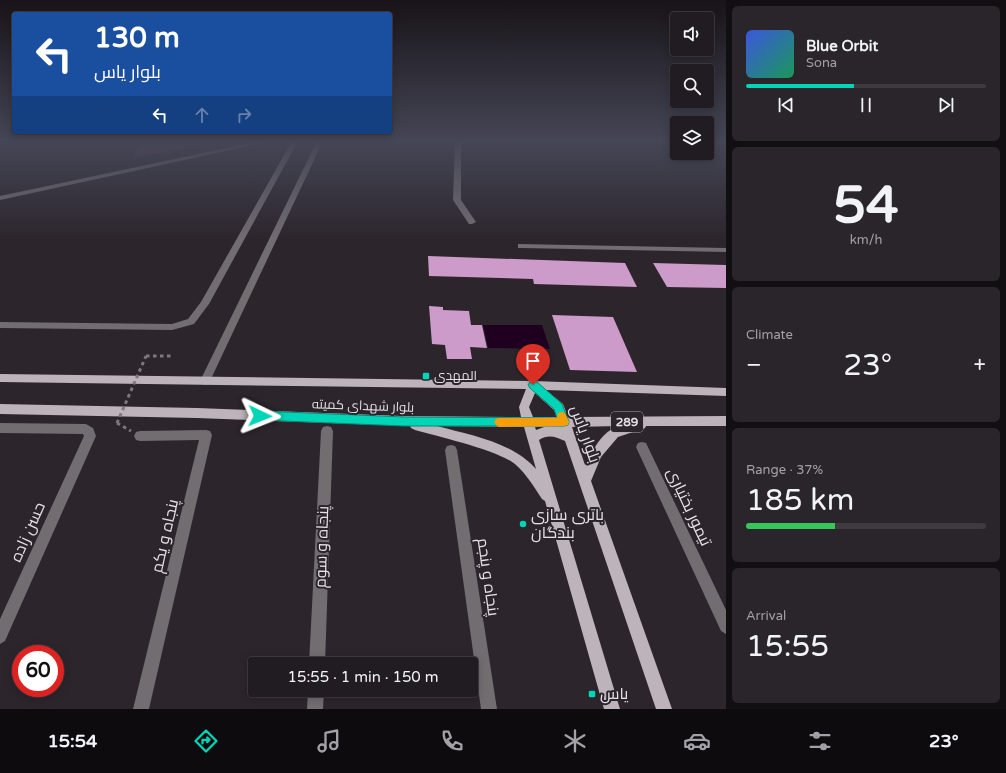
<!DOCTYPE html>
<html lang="en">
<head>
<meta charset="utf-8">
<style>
  :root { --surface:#211c21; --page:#29252a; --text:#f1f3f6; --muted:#a2a1a5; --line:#3e3a3f; --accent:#00d5b7 }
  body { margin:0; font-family:"Varela Round",Cairo,sans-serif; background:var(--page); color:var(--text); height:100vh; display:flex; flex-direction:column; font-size:15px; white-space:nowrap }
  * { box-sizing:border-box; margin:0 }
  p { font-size:13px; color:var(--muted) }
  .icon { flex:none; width:22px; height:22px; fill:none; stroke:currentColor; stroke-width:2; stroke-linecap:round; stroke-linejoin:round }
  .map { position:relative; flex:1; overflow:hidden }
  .details { display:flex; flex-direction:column; gap:6px; padding:6px; background:#120f12; width:280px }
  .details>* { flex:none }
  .top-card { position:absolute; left:12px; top:12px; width:380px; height:122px; border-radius:4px; box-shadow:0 2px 10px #0003,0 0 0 1px var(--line); background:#1a4fa0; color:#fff; overflow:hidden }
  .fabs { position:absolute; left:670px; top:12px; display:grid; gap:8px }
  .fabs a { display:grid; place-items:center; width:44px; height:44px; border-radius:4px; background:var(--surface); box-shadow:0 2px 10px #0003,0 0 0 1px var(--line); font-size:20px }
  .speed { position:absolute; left:12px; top:645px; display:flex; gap:8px; font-size:20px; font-weight:700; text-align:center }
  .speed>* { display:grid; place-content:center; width:52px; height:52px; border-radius:50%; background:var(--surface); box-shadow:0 2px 10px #0003,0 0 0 1px var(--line); line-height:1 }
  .speed .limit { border:6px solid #d22; background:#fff; color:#111 }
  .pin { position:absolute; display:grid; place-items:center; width:34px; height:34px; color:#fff; margin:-41px -17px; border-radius:50% 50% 50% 0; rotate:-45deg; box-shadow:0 0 4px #0007 }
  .pin .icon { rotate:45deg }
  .me { position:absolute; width:44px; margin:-22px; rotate:92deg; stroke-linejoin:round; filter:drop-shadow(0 0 3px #0008) }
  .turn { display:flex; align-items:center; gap:14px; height:84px; padding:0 16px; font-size:18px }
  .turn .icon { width:52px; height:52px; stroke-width:2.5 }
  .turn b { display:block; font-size:28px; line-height:34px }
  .lanes { display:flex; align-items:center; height:38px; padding:0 16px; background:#0003; justify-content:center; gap:20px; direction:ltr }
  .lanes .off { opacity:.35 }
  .big { font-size:30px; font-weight:600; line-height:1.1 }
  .details .tile { flex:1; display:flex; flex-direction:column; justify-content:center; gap:6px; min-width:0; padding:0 14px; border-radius:6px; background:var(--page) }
  .details .dial { align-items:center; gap:0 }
  .dial b { font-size:52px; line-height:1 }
  .song { display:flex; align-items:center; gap:12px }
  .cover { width:48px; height:48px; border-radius:6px; background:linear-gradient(135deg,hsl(230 70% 55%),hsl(150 70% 35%)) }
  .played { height:4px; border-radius:2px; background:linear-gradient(90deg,var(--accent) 45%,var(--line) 45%) }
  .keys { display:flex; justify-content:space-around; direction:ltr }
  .heat { display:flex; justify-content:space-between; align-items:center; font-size:22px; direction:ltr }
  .charge { height:6px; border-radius:3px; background:linear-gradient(90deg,#34c759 37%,var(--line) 0) }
  .trip { position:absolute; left:248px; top:657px; width:230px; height:40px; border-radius:4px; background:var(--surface); box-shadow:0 2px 10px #0003,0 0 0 1px var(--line); font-weight:600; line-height:40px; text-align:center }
  .tab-bar { display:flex; height:64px; justify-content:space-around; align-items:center; background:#0d0b0d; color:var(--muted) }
  .tab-bar .icon { width:28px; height:28px }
  .tab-bar .current { color:var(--accent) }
  .tab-bar b { font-size:18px; color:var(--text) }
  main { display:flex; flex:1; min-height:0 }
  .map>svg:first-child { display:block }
  .green { fill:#573256 }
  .water { fill:#200021 }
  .building { fill:#cc9bca }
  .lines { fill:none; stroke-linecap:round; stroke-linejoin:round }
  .path { stroke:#7e787e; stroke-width:3; stroke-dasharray:3.5 3.5; stroke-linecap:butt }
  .minor { fill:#716d71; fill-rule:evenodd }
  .major { fill:#bcb3bb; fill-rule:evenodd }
  .path-bridge { stroke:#7e787e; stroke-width:3; stroke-dasharray:3.5 3.5; stroke-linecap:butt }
  .route { fill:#00d5b7; stroke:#008a77 }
  .slow { fill:#f59e0b }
  .poi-dot { fill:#00d5b7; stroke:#2c252c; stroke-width:1.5 }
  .labels { text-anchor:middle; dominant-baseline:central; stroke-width:4; stroke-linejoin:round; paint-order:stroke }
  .shield { fill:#2c252c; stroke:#aea9ae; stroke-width:1 }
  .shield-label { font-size:12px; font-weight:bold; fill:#e6e1e6 }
  .poi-label { font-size:13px; fill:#e6e1e6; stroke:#2c252c; text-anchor:start }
  .street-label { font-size:13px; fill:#e6e1e6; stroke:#2c252c }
  .near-street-label { font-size:16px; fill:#e6e1e6; stroke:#2c252c }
  .near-poi-label { font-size:16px; fill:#e6e1e6; stroke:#2c252c; text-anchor:start }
</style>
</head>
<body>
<main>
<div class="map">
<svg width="726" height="709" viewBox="0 0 726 709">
  <rect width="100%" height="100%" fill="#2c252c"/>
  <!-- green -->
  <path class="green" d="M140,141H216L134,158Z"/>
  <!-- water -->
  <path class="water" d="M483,325H542L550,349L488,348Z"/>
  <!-- building -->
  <g class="building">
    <path d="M428,256L625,263L637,287L534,284L533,279L429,276Z"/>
    <path d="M653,263L726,265V288L667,287Z"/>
    <path d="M429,306L443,307V310L469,311L471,325H482L487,348L470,347L472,359H447L445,345L432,344Z"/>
    <path d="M552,315L613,317L637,372L570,370Z"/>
  </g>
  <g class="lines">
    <!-- path -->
    <g class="path">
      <path d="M146,356H171"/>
      <path d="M117,423L131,431"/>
    </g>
    <!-- minor -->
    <g class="minor">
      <path d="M260,141H272L0,200V196Z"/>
      <path d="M292,141H298L209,304L194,324L172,330L0,328V322L172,324L188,319L201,302Z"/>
      <path d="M317,141H323L210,381L209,384L205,385L201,384L200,381Z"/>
      <path d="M455,141H461V200L476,222L472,224H469L453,200Z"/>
      <path d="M518,244L726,248V252L521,248H518Z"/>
      <path d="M0,423L86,424L93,428L96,436L5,641L0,644V619L84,436L83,434L0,433Z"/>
      <path d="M327,426L331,427L333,431L325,664H309L321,431L323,427Z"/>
      <path d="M206,430L210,431L212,435L149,709H133L199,440L140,441L136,440L134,436L136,432L140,431Z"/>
      <path d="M642,442L646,443L726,610V634L721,631L636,447L638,443Z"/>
      <path d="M451,445L455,446L457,450L497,709H481L445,450L447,446Z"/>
      <path d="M308,690H324L323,709H307Z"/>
    </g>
    <!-- major -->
    <path class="major" d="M0,374L533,381L726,388V396L546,390L563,404L568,417L726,416V426H646L645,428L618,437L601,457L591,481L672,709H656L565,441C555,437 549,434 539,440L620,709H604L545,501L542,499C534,487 527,475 516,465C499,450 439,437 415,430L411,428L410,426L197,418L0,414V404L197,408L403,416L521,417L519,407L526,389L0,382ZM535,393L554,410L557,417H533L529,407ZM437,426L524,427L536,469C512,442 470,435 437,426ZM619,426C602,431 593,450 585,465L572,427ZM535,427H544L536,430Z"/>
    <!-- path-bridge -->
    <path class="path-bridge" d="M117,423L146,356"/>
  </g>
  <!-- sky -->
  <linearGradient id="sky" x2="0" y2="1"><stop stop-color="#181418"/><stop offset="0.59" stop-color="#454656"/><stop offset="1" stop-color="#454656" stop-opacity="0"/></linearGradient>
  <rect width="726" height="240" fill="url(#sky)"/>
  <!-- route -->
  <path class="route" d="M533,381L537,382L562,404L569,422L568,425L564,426H404L260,420L257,419L255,416L257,413L260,411L404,417L557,418L554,409L530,388L528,385L530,382Z"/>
  <!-- slow -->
  <path class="slow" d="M562,412L565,413L569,422L568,425L564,426L499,427L496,425L494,422L496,419L499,418H557L558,413Z"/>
  <!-- markers -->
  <g class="poi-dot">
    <rect x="422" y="372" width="8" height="8" rx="2"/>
    <circle cx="523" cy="524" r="4"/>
    <rect x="588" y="690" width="8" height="8" rx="2"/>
  </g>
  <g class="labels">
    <!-- shield labels -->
    <rect class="shield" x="611" y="412" width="32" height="20" rx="3"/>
    <g class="shield-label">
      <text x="627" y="422">289</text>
    </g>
    <!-- poi labels -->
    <g class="poi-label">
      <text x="434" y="376">المهدی</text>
    </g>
    <!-- street labels -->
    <g class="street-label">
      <text transform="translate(363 406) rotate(2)">بلوار شهدای کمیته</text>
    </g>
    <!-- near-street labels -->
    <g class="near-street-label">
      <text transform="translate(585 434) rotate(70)">بلوار یاس</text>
      <text transform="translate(689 507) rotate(65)">تیمور بختیاری</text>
      <text transform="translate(28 532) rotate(-66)">حسن زاده</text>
      <text transform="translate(165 536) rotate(-77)">پنجاه و یکم</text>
      <text transform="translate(322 547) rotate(-88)">پنجاه و سوم</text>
      <text transform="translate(488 577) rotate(82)">پنجاه و پنجم</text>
    </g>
    <!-- near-poi labels -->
    <g class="near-poi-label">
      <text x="531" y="515">باتری سازی<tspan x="531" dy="18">بندگان</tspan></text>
      <text x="600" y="694">یاس</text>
    </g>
  </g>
</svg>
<div class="fabs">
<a><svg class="icon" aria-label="sound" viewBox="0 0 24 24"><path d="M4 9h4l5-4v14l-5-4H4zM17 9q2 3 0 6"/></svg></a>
<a><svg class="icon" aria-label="search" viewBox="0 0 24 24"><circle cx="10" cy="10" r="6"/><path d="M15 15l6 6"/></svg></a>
<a><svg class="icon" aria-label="layers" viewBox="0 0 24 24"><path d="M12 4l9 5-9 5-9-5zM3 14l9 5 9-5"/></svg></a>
</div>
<div class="speed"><div class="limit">60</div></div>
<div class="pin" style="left:533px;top:385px;background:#d93025"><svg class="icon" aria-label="arrive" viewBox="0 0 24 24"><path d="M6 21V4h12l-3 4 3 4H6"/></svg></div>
<svg class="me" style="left:260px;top:416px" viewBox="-20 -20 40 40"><path d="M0-17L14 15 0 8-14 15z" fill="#00d5b7" stroke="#fff" stroke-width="4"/></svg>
<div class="trip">15:55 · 1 min · 150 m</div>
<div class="top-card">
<div class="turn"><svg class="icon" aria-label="left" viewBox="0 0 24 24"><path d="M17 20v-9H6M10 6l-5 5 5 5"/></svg><div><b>130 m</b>بلوار یاس</div></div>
<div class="lanes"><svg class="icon" aria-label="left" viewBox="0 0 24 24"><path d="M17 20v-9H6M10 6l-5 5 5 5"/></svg><svg class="icon off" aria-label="ahead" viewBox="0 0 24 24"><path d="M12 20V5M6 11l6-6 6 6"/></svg><svg class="icon off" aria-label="right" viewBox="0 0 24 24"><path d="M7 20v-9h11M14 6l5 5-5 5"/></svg></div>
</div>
</div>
<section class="details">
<div class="tile">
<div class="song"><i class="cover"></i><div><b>Blue Orbit</b><p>Sona</p></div></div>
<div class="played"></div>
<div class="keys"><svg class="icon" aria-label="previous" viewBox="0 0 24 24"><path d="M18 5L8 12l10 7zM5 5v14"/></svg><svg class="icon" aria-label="pause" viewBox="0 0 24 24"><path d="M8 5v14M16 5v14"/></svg><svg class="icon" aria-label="next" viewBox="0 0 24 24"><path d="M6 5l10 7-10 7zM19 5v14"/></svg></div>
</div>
<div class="tile dial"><b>54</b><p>km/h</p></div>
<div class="tile"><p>Climate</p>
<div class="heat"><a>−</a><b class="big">23°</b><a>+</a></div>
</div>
<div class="tile"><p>Range · 37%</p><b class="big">185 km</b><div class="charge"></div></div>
<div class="tile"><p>Arrival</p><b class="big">15:55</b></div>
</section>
</main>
<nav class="tab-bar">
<b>15:54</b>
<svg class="icon current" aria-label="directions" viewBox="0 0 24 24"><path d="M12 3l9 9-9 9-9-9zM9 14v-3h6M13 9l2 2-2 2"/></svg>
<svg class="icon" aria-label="music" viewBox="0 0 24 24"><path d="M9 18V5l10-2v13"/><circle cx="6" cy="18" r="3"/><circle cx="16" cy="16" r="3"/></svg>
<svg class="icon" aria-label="phone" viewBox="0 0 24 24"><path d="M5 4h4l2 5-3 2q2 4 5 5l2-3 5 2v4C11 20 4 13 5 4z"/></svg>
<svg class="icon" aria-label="climate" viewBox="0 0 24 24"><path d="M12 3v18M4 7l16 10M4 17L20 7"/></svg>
<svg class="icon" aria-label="car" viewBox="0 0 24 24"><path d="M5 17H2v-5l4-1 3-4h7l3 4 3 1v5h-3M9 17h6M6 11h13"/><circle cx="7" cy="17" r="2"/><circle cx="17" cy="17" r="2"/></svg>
<svg class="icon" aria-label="filters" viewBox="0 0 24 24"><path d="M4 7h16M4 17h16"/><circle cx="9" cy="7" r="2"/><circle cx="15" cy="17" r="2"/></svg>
<b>23°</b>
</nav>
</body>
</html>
